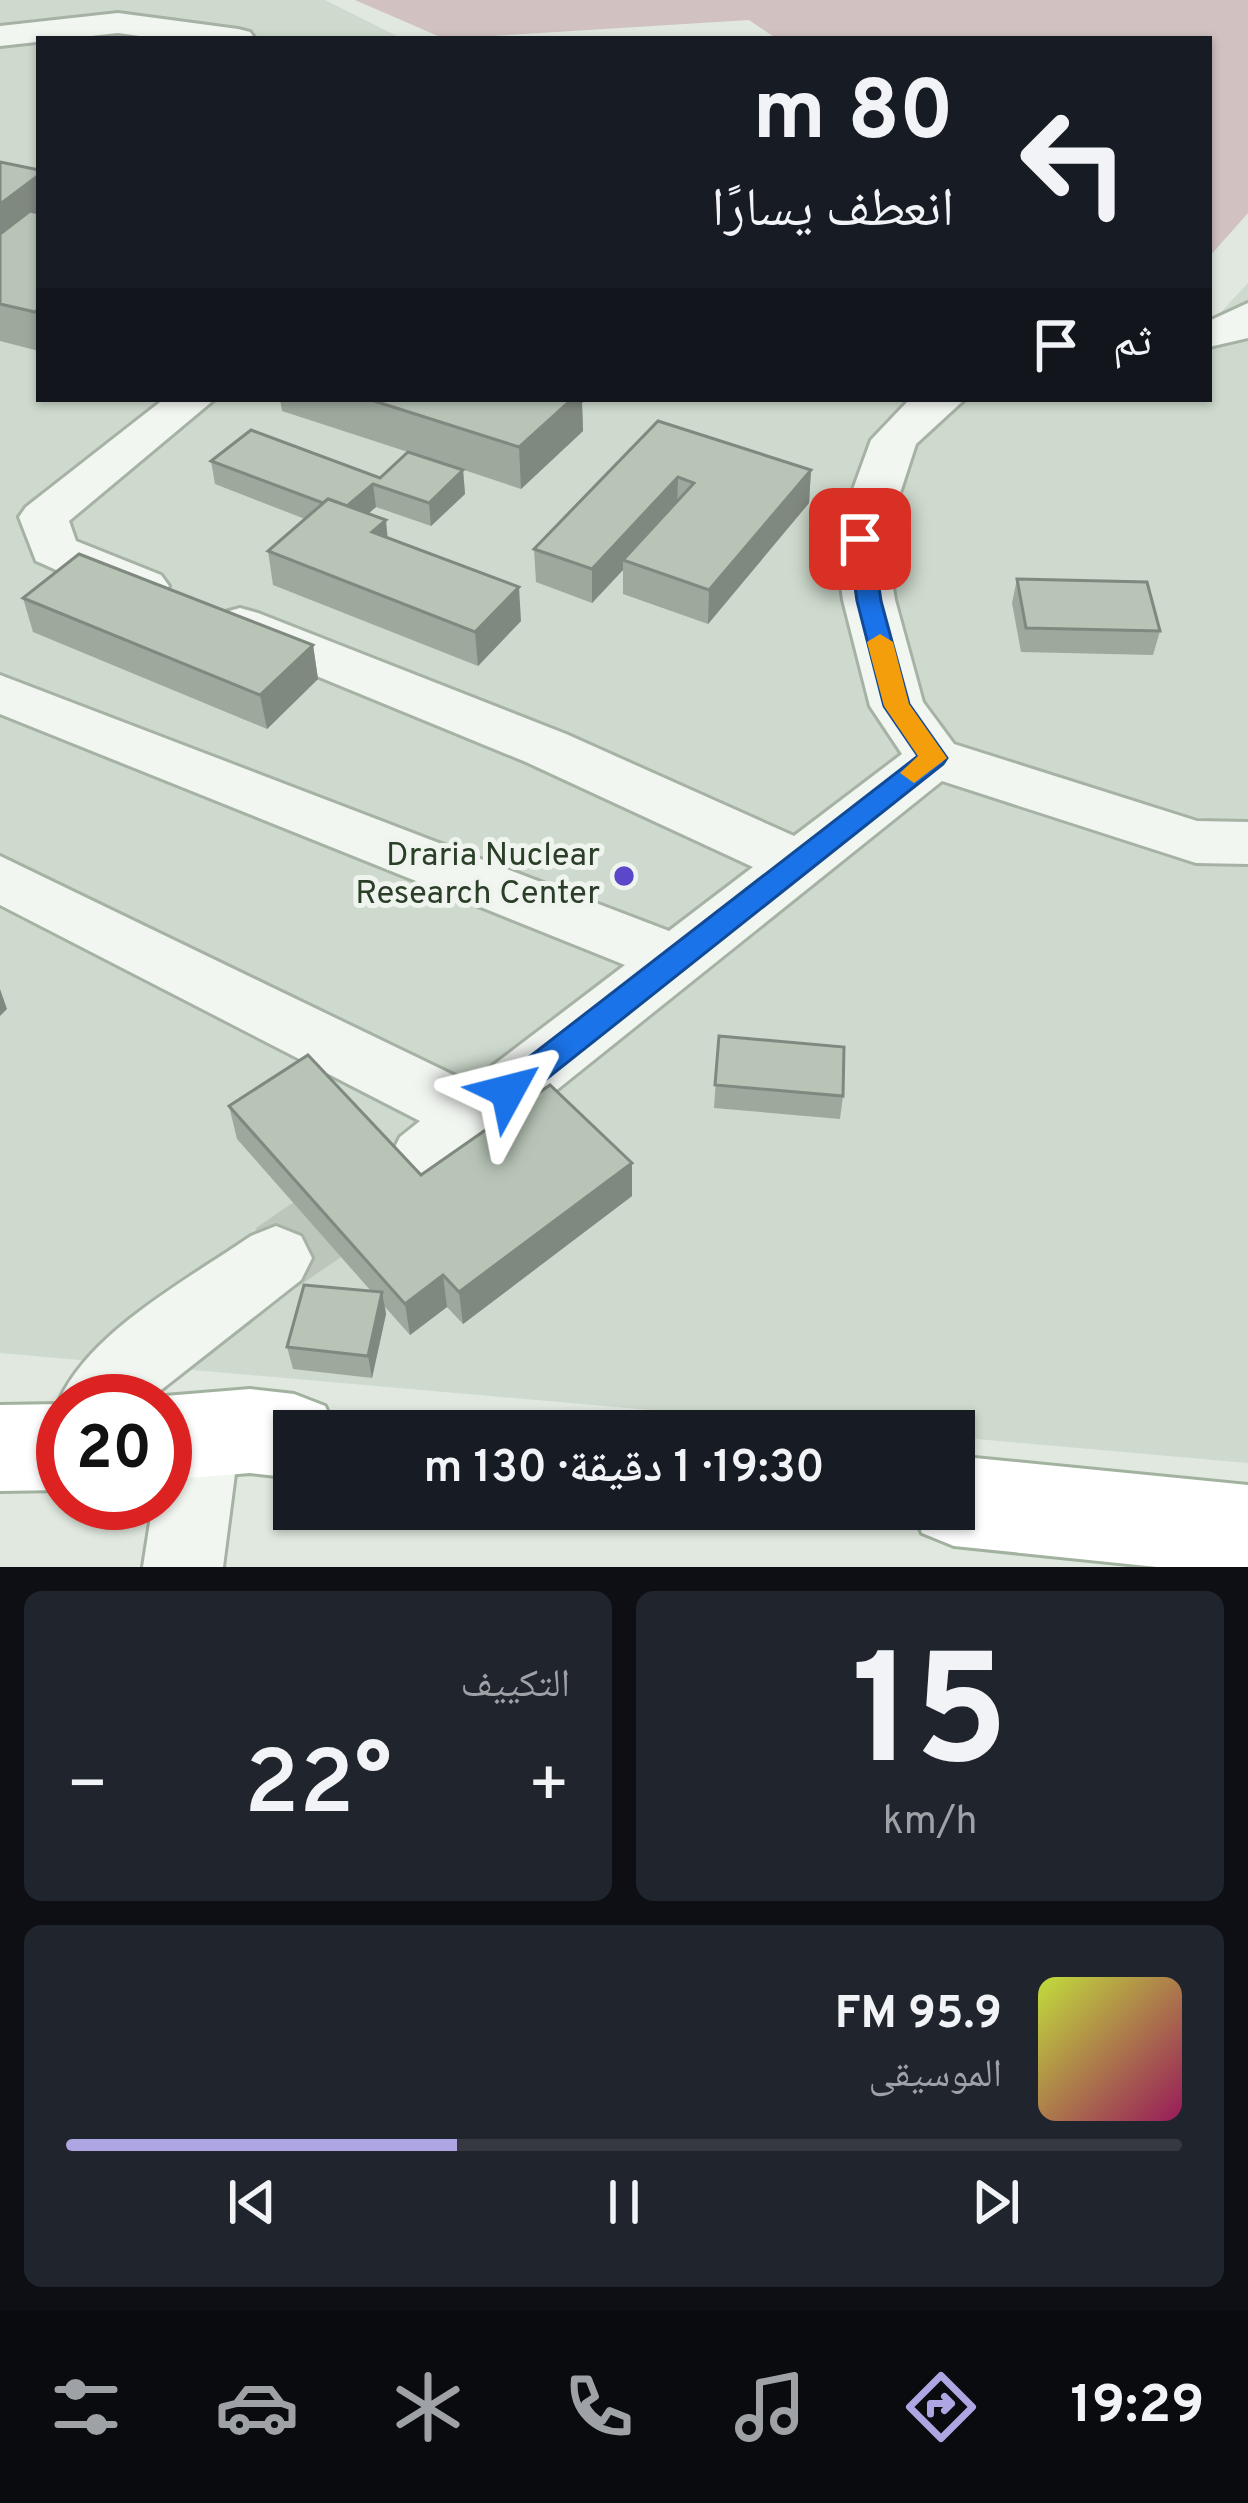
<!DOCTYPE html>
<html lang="ar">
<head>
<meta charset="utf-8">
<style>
  :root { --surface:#171b24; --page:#20242c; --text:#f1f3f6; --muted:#9ea1a6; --line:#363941; --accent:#aea6e2 }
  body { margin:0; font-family:Overpass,"Noto Naskh Arabic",sans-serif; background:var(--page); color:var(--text); direction:rtl; height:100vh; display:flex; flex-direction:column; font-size:45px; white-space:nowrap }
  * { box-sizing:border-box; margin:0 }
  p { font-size:39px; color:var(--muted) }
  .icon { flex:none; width:66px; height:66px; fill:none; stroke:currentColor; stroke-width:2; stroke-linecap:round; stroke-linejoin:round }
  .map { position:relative; height:1567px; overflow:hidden; direction:ltr }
  .side { display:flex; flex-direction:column; gap:24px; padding:24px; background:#0d0f14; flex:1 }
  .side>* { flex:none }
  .banner { position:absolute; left:36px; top:36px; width:1176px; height:366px; border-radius:0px; box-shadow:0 3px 9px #0004; direction:rtl; background:#171b24; color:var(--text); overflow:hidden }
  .speed { position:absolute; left:36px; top:1374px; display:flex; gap:24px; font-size:60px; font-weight:700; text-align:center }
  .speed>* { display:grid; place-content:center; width:156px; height:156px; border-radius:50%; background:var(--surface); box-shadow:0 3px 9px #0004; line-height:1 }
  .speed .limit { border:18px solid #d22; background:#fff; color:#111 }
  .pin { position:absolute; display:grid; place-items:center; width:102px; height:102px; color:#fff; margin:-51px; border-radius:24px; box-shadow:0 6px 18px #0006 }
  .me { position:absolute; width:132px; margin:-66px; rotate:52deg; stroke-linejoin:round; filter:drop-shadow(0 0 9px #0008) }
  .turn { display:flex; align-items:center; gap:42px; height:252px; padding:0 60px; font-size:54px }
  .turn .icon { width:156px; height:156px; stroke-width:2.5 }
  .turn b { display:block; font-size:84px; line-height:102px }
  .then { display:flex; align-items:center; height:114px; padding:0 60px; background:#0003; gap:24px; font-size:45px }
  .big { font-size:90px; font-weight:600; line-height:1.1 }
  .side .card { flex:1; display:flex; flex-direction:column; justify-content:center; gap:18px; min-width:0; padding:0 42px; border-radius:18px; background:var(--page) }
  .side .dial { align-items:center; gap:0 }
  .dial b { font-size:156px; line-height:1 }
  .song { display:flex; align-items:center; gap:36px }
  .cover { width:144px; height:144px; border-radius:18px; background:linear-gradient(135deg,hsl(70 70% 55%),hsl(330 70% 35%)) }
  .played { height:12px; border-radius:6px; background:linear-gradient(90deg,var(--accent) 35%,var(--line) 35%) }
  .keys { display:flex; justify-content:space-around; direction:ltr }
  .heat { display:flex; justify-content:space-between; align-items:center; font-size:66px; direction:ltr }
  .side .tiles { flex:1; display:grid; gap:24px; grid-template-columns:1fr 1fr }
  .card:last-child { grid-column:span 2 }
  .trip { position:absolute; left:273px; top:1410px; width:702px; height:120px; border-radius:0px; background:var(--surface); box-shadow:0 3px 9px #0004; font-weight:600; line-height:120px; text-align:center; direction:rtl }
  .tabs { display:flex; height:192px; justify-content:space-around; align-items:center; background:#090b0e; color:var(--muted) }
  .tabs .icon { width:84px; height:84px }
  .tabs .current { color:var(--accent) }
  .tabs b { font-size:54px; color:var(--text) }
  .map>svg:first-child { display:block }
  .built { fill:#cedacd }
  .green { fill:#d1c1c0 }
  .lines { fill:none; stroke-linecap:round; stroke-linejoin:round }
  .minor-tunnel { stroke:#bcc6ba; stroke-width:72; stroke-dasharray:72 36; stroke-linecap:butt }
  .minor-casing { stroke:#a6b2a4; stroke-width:6 }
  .major-casing { stroke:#a1b39f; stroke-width:6 }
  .minor { fill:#f2f6f1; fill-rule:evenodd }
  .major { fill:#fff; fill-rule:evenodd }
  .wall { fill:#9da99d }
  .shaded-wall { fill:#80897f }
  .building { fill:#b7c4b6; stroke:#80897f; stroke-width:3 }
  .route { fill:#1a73e8; stroke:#114b97; stroke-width:3 }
  .slow { fill:#f59e0b }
  .poi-dot { fill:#5b47c9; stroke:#eff5ee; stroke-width:4.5 }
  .labels { text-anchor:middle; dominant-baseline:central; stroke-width:10; stroke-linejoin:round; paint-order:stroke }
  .poi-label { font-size:33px; fill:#2a3e28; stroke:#eff5ee; text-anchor:end }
</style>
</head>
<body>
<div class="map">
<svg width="1248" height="1567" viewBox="0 0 1248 1567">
  <rect width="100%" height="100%" fill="#e0e8df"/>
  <!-- built -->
  <path class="built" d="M0,0H325L403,39H39V399H1209V325L1248,283V1463L954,1437V1431H891L0,1353Z"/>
  <!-- green -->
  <path class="green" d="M355,0H1248V213L1209,257V39H777L749,20L445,39Z"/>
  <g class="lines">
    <!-- minor-tunnel -->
    <path class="minor-tunnel" d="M276,1258L381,1186"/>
    <defs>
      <g id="minor">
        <path d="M118,13L238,29L250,32L255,39H161L118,33L0,46V26Z"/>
        <path d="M1248,303V338L1209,347V321Z"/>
        <path d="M164,399H215L69,521L76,541L161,575L169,586L161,597C121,608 73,576 36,561L19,517L26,507Z"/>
        <path d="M910,399H965L916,444L885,539L895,600L923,702L954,744L1197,821L1248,822V864L1196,863L942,781L448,1177L424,1186L400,1177L390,1157L400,1137L420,1121L0,905V856L470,1083L625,965L0,714V675L669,931L753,867L526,762L222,637L214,625L222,613L240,608L258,613L566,734L794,836L902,754L870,706L843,600L835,539L871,440Z"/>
        <path d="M276,1226L301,1236L312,1258L301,1280L147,1401H63V1410L59,1401C90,1331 189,1279 251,1236Z"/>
        <path d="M202,1398L229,1409L240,1435L223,1567H143L153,1503H165V1432L175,1409Z"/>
      </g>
      <g id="major">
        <path d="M250,1389L294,1394L325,1406L336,1431H294V1478L250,1473L165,1480V1401H151L165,1396Z"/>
        <path d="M63,1404V1490L0,1491V1405Z"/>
        <path d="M954,1456L1248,1485V1567H1157L954,1546L922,1533L912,1509H954Z"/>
      </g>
    </defs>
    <!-- minor casing -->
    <use href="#minor" class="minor-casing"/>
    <!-- major casing -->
    <use href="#major" class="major-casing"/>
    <!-- minor -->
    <use href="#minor" class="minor"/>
    <!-- major -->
    <use href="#major" class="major"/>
  </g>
  <!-- wall -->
  <g class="wall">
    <path d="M0,162L39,170V351L0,341Z"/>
    <path d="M280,399H586L582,403L583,431L521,489L419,455L463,470L465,494L431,526L376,507L368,513L388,538L521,621L478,666L273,585L268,551L305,519L215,484L211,461L380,478L408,452L282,411Z"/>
    <path d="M658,421L811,470L809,503L708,624L623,594V570L592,603L536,582L534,549Z"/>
    <path d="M1017,579L1160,631L1153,655L1021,652L1012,603Z"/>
    <path d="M23,598L313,645L318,679L267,729L33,632Z"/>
    <path d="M719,1036L843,1096L840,1119L714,1108Z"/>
    <path d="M229,1106L421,1175L632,1163V1196L463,1324L447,1307L410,1335L385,1307L386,1314L372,1378L293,1369L287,1347L371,1291L237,1139Z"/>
  </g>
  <!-- shaded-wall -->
  <g class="shaded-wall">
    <path d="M39,175V221L0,250V204Z"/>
    <path d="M561,399H586L582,403L583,431L521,489L519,447Z"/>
    <path d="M463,470L465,494L431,526L429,503Z"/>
    <path d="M811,470L809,503L708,624L709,590Z"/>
    <path d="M678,477L677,511L623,560V570L592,603V569Z"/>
    <path d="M373,484L376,507L345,534L342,511Z"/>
    <path d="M386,520L389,553L372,532Z"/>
    <path d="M519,587L521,621L478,666L475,632Z"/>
    <path d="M313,645L318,679L267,729L260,695Z"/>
    <path d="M0,989L7,1009L0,1016Z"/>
    <path d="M632,1163V1196L463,1324L459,1292Z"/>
    <path d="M443,1275L447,1307L410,1335L405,1304Z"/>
    <path d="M382,1292L386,1314L372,1378L368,1356Z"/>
  </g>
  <!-- building -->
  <g class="building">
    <path d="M0,162L39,170V175L0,204Z"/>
    <path d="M30,211L39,213V308L35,312L0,304V234Z"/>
    <path d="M368,399H572L519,447Z"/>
    <path d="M658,421L811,470L709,590L623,560L694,483L678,477L592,569L534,549Z"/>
    <path d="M251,430L380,478L408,452L463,470L429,503L373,484L347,506L328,499L323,503L211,461Z"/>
    <path d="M328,499L386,520L372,532L519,587L475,632L268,551Z"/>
    <path d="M79,554L313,645L260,695L23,598Z"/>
    <path d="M1017,579L1147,582L1160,631L1026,628Z"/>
    <path d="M719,1036L844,1047L843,1096L715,1085Z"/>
    <path d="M308,1055L421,1175L550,1085L632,1163L459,1292L443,1275L405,1304L229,1106Z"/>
    <path d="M304,1285L382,1292L368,1356L287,1347Z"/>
  </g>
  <!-- route -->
  <path class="route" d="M860,531L872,539L881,601L909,704L947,758L943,764L520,1100L508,1104L497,1100L493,1091L497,1082L918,756L884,706L857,601L848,539Z"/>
  <!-- slow -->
  <path class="slow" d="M880,634L893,642L909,704L947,758L914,783L900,773L918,756L884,706L867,642Z"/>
  <!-- markers -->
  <circle class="poi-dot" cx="624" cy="876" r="12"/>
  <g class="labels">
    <!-- poi labels -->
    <g class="poi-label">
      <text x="600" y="857">Draria Nuclear<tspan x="600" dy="38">Research Center</tspan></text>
    </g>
  </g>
</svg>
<div class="speed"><div class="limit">20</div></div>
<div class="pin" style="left:860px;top:539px;background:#d93025"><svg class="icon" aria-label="arrive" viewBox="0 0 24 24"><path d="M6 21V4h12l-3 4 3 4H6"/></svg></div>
<svg class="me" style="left:508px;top:1091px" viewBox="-20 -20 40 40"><path d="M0-17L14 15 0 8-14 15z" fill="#1a73e8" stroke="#fff" stroke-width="4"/></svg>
<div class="trip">19:30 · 1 دقيقة · 130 m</div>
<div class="banner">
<div class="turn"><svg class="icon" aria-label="left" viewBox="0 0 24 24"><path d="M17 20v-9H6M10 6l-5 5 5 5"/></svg><div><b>80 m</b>انعطف يسارًا</div></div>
<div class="then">ثم<svg class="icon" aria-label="arrive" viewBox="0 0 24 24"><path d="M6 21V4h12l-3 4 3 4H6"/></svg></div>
</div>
</div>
<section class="side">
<div class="tiles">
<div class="card dial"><b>15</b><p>km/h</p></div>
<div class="card"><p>التكييف</p>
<div class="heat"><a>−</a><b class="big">22°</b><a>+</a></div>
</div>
<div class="card">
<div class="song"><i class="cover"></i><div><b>95.9 FM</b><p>الموسيقى</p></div></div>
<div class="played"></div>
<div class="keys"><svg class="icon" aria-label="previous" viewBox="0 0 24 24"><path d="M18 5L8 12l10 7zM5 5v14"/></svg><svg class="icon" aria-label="pause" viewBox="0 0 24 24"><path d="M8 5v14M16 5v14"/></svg><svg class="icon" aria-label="next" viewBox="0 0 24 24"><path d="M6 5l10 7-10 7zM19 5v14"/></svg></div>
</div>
</div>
</section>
<nav class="tabs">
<b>19:29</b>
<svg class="icon current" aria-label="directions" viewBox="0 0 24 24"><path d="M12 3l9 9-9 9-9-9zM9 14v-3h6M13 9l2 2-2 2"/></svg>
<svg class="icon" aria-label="music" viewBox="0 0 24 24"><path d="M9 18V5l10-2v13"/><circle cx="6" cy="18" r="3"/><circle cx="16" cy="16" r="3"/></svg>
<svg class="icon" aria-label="phone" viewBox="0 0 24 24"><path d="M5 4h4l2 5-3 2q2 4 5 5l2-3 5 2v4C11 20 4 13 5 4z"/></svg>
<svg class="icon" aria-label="climate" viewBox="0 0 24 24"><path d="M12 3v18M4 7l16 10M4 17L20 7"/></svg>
<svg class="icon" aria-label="car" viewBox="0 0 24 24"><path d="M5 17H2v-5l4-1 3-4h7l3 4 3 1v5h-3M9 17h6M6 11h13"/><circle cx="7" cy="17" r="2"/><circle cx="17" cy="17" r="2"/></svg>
<svg class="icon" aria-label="filters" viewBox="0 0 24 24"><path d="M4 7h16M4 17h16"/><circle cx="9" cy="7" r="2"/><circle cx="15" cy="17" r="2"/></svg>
</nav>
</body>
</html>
